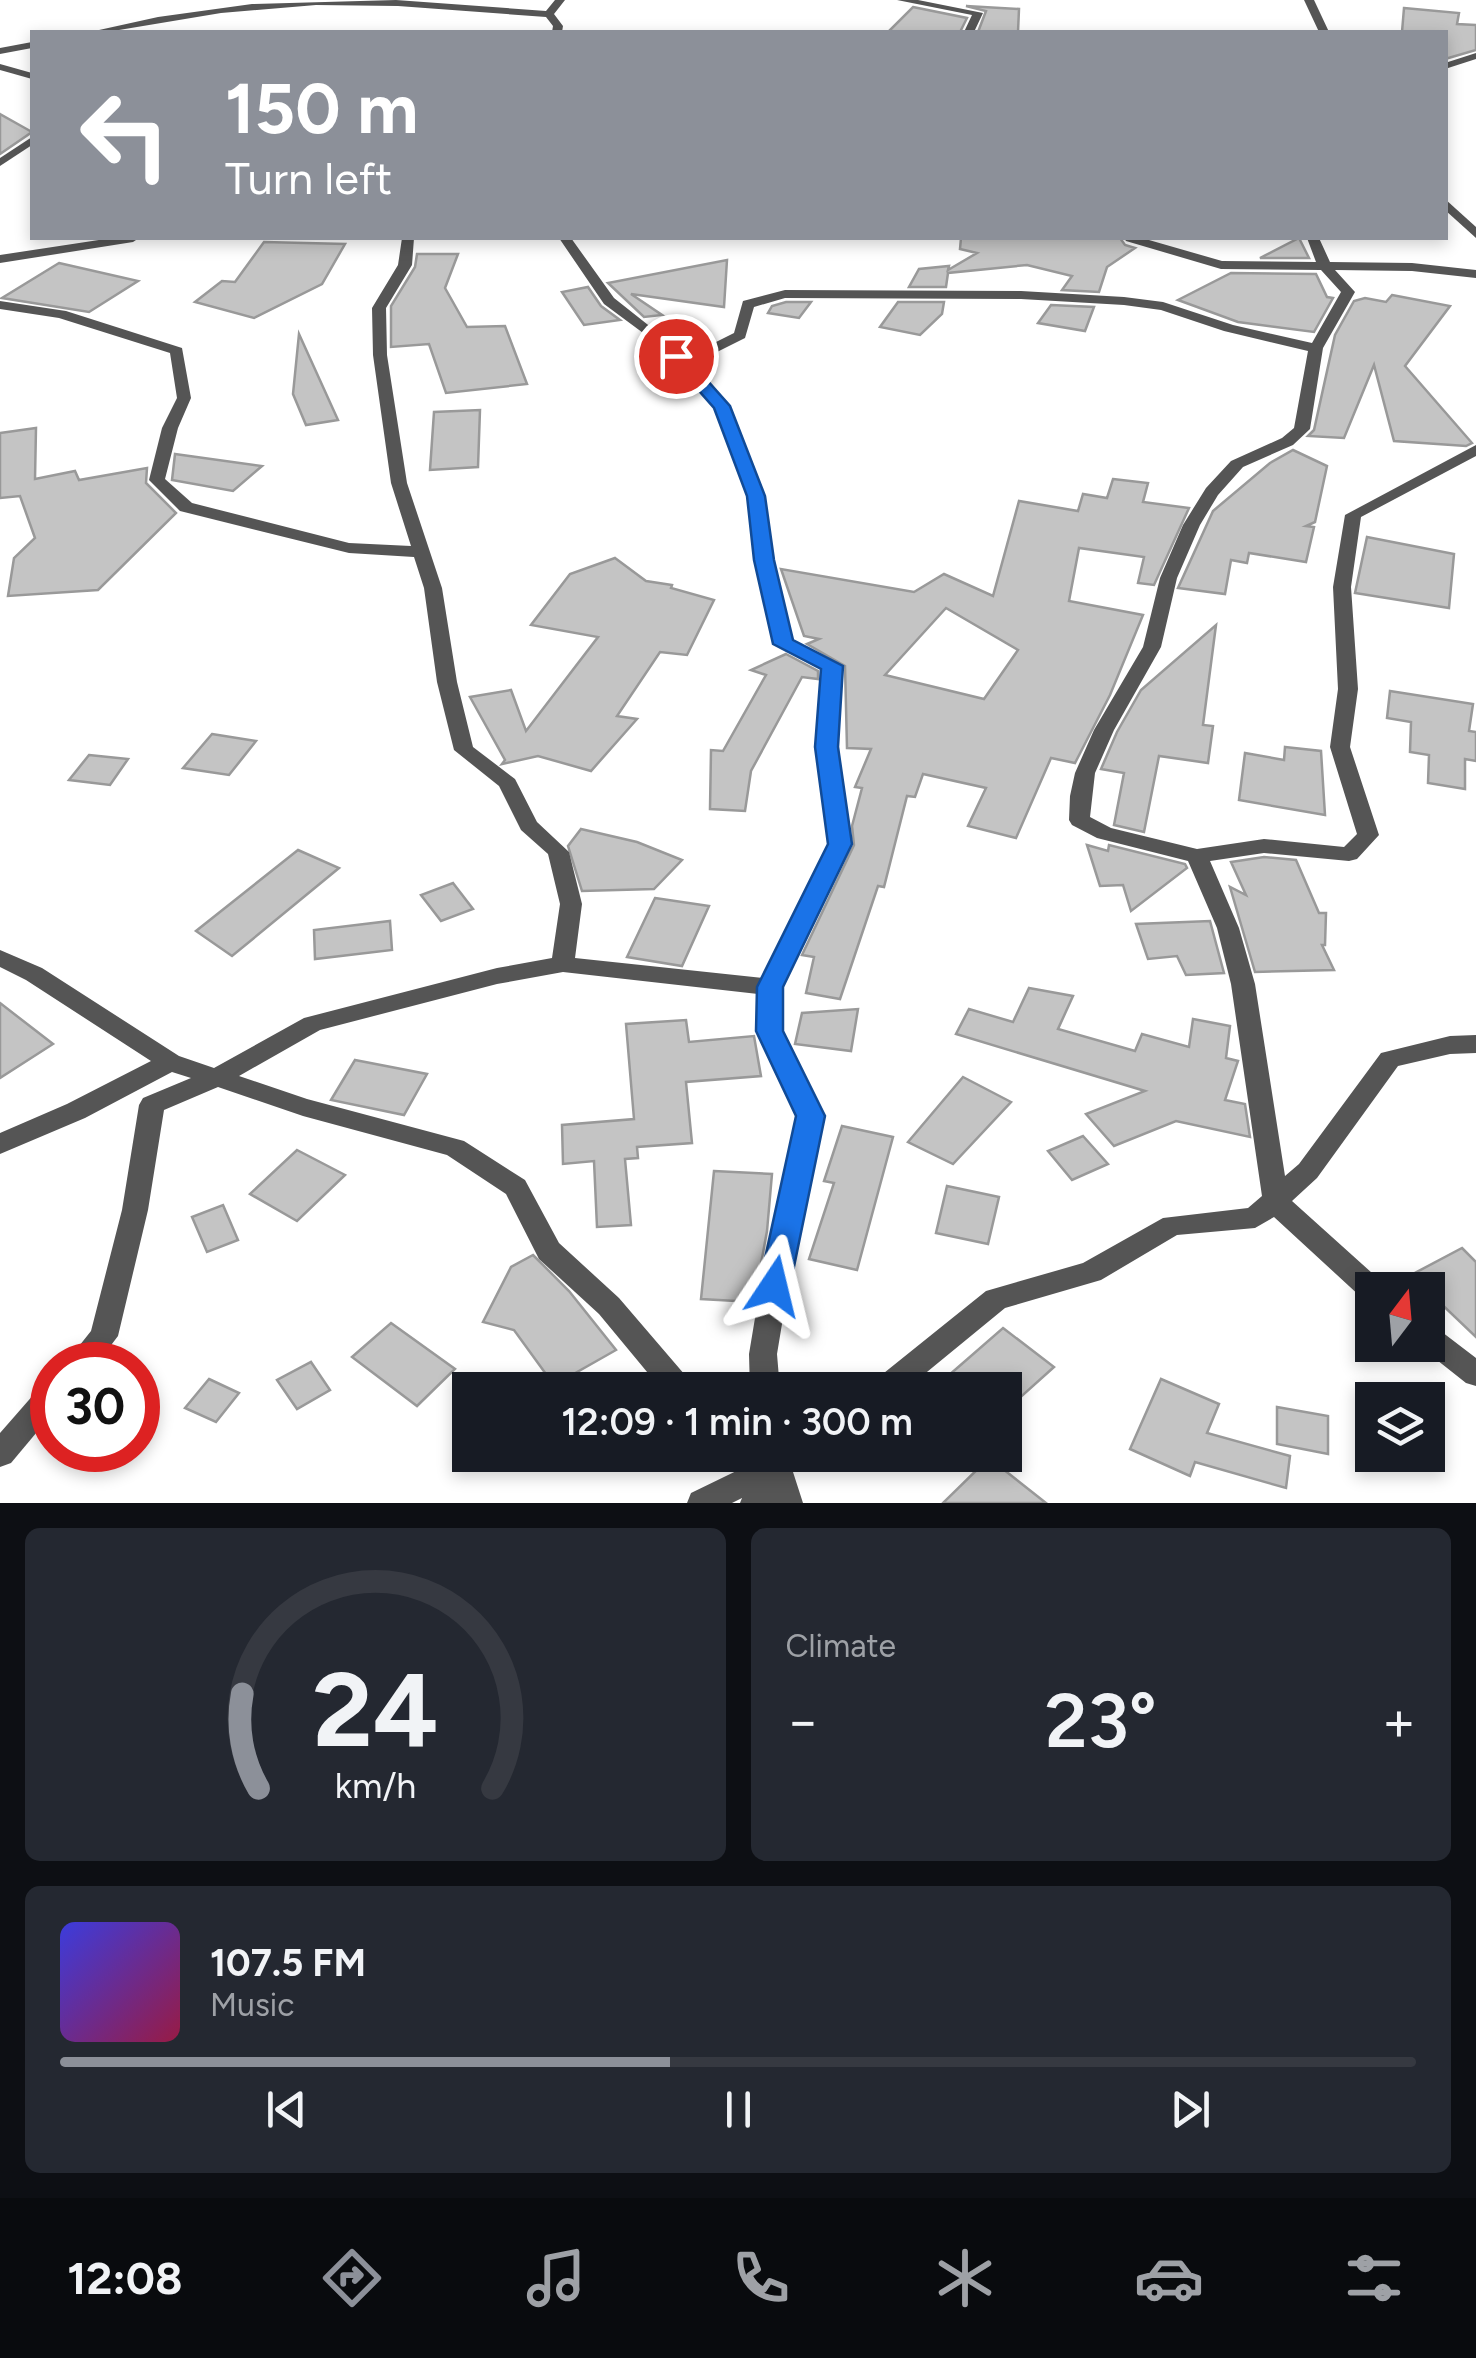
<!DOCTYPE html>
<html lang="en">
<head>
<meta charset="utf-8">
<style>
  :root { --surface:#171b24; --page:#242831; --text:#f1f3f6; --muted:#9ea1a6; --line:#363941; --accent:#8c9099 }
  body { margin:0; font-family:Figtree,sans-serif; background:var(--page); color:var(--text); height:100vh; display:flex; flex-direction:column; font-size:38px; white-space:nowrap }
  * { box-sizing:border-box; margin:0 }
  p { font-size:32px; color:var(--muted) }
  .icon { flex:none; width:55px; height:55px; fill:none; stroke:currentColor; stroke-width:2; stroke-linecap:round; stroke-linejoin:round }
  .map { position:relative; height:1503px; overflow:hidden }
  .details { display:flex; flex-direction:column; gap:25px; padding:25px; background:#0d0f14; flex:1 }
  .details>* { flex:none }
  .top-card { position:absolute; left:30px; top:30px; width:1418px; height:210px; border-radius:0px; box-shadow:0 5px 15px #0003; background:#8c9099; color:#fff; overflow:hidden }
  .needle { width:65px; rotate:16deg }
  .controls { position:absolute; left:1355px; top:1272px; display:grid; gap:20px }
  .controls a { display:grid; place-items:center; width:90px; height:90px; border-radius:0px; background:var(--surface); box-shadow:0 5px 15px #0003; font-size:50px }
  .speed { position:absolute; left:30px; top:1342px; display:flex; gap:20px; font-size:50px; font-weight:700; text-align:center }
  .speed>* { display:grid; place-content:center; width:130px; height:130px; border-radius:50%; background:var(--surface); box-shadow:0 5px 15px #0003; line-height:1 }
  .speed .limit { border:15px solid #d22; background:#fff; color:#111 }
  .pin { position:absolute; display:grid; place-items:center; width:85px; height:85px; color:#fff; margin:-42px; border:5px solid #fff; border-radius:50%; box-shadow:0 2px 10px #0007 }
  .me { position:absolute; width:110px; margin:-55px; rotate:10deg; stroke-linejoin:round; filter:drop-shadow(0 0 8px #0008) }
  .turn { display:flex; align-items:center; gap:35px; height:210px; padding:0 30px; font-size:45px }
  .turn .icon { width:130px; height:130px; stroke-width:2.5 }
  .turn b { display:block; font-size:70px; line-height:85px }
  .big { font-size:75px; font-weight:600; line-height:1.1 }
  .details .widget { flex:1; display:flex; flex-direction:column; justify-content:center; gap:15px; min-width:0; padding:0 35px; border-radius:15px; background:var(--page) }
  .details .dial { align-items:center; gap:0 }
  .dial svg { height:260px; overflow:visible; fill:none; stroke:var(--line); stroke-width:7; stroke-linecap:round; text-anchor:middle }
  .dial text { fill:var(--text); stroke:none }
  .song { display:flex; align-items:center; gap:30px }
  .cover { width:120px; height:120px; border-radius:15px; background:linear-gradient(135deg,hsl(240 70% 55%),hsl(340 70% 35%)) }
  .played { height:10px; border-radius:5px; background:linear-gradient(90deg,var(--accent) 45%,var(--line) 45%) }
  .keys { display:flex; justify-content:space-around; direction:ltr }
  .heat { display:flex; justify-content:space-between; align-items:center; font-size:55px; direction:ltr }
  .details .tiles { flex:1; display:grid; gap:25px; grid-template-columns:1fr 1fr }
  .widget:last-child { grid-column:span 2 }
  .trip { position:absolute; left:452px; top:1372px; width:570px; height:100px; border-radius:0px; background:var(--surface); box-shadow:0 5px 15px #0003; font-weight:600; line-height:100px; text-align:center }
  .menu { display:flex; height:160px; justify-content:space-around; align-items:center; background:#090b0e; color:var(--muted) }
  .menu .icon { width:70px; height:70px }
  .menu .current { color:var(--accent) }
  .menu b { font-size:45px; color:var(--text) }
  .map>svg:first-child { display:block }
  .building { fill:#c4c4c4; stroke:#999; stroke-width:2.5; fill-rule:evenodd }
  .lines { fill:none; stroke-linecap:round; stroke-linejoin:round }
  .minor { fill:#555; fill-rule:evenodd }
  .route { fill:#1a73e8; stroke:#114b97; stroke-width:2.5 }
</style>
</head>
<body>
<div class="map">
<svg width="1476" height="1503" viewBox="0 0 1476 1503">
  <rect width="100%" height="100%" fill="#fff"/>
  <!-- building -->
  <g class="building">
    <path d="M966,6L1019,9L1018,32H978L986,11Z"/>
    <path d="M913,7L967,18L960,32H888Z"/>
    <path d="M1404,8L1459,13L1457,24L1476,25V50L1445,59V32H1402Z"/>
    <path d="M0,114L32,132L0,154Z"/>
    <path d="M961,238H1120L1125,245L1135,248L1107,267L1099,292L1062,290L1072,276L1027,265L948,273L946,287H909L919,269L949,266L948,270L977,253L960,249Z"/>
    <path d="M1299,238L1309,258H1260Z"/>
    <path d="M264,242L345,244L322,284L254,318L195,302L222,281L235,282Z"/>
    <path d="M417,254H458L445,288L467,327L505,326L527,384L446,393L429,344L391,347V306L415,267Z"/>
    <path d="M727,260L724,307L631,294L662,315L644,317L608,283Z"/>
    <path d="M59,263L138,281L89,312L2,298Z"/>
    <path d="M1231,273L1316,274L1327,297L1333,298L1314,332L1238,322L1178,300Z"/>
    <path d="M588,287L601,306L620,320L584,325L562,292Z"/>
    <path d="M1392,295L1450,306L1405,366L1472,443L1466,446L1394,441L1374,365L1344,438L1308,436L1314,430L1335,335L1354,301L1365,298L1386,302Z"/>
    <path d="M786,302H811L799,318L768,313L772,306Z"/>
    <path d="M898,302H944L942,314L920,335L880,327Z"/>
    <path d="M1051,305L1094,307L1085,331L1038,323Z"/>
    <path d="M299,334L338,420L306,425L293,394Z"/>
    <path d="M480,410L478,467L430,470L434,412Z"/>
    <path d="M36,428L35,479L75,471L79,480L147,468L146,483L176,513L98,590L8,596L14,558L35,538L20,496L0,498V433Z"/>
    <path d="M1293,450L1327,466L1315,522L1306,526L1314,527L1306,562L1249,553L1247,563L1231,560L1225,594L1178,588L1213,511L1270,463Z"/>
    <path d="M175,454L262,466L233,491L172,480Z"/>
    <path d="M1113,479L1148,483L1143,502L1189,508L1154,585L1138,583L1144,557L1079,548L1069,601L1143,615L1110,695L1075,763L1051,758L1016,838L968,826L986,788L923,774L915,797L907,796L884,887L878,886L840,999L806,993L814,957L802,955L854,845L852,826L862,788L855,787L871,749L847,748L845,666L807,644L819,639L804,636L781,569L914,592L944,574L993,596L1019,501L1078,511L1083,494L1107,498ZM946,608L1018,650L984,699L885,675Z"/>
    <path d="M1367,537L1454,554L1449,608L1355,593Z"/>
    <path d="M615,558L646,581L672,585L671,588L714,600L687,655L660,652L617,716L637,719L591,771L538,756L502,764L505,760L470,697L511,690L526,731L598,637L531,625L570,574Z"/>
    <path d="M1216,625L1203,725L1213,726L1208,763L1159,756L1144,832L1114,825L1124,773L1101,769L1117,732L1141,690Z"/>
    <path d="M786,654L818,671V679L802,677L751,771L745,811L710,809L711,750L723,751L766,675L751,670Z"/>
    <path d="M1390,691L1473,704L1469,731L1476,732V761L1465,759V789L1428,783L1429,755L1410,752L1411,722L1387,718Z"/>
    <path d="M212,734L256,741L229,775L183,768Z"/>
    <path d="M1285,747L1321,751L1325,815L1239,800L1245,753L1284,760Z"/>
    <path d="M89,755L128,759L110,785L69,780Z"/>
    <path d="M581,829L637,842L682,860L654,889L582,891L568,846Z"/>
    <path d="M1087,845L1108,851L1109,845L1185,864L1187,868L1131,911L1123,885L1100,886Z"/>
    <path d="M298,850L339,868L232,956L196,931Z"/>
    <path d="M1264,857L1296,860L1319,913H1326L1325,945H1322L1334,970L1255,972L1230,887L1246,895L1231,862Z"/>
    <path d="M453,883L473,909L441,921L421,895Z"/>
    <path d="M655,898L709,906L682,966L627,957Z"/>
    <path d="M390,921L392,950L315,959L314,930Z"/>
    <path d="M1210,921L1224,973L1186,975L1177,956L1148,959L1136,924Z"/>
    <path d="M1029,988L1073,996L1058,1029L1135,1051L1142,1034L1189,1047L1193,1019L1230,1026L1226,1058L1238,1061L1225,1100L1245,1104L1250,1137L1176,1121L1114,1146L1086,1114L1145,1091L956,1034L969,1009L1013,1022Z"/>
    <path d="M0,1003L53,1044L0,1078Z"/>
    <path d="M858,1009L851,1051L795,1044L802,1013Z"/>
    <path d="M686,1020L689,1042L754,1036L761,1076L686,1082L692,1143L637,1147L638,1158L625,1159L631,1225L597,1227L594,1161L563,1164L562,1125L634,1119L626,1024Z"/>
    <path d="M355,1060L427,1074L404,1115L331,1100Z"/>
    <path d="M963,1077L1011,1102L953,1164L908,1142Z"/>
    <path d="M842,1126L893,1137L857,1270L809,1259L834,1183L824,1181Z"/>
    <path d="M1083,1136L1108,1164L1072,1180L1048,1151Z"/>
    <path d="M297,1150L345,1175L297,1221L250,1194Z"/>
    <path d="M714,1171L772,1174L767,1231L754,1302L701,1299Z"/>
    <path d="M947,1186L999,1197L988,1244L936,1233Z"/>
    <path d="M223,1205L238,1240L207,1252L192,1217Z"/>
    <path d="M1462,1248L1476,1262V1337L1411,1275Z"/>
    <path d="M533,1255L569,1291L616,1350L554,1385L514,1330L483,1322L511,1267Z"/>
    <path d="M391,1323L455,1369L417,1406L352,1357Z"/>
    <path d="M1003,1328L1054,1367L1005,1411V1390H966L948,1376Z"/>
    <path d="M311,1362L330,1390L297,1409L277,1380Z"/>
    <path d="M209,1379L239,1393L216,1422L185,1408Z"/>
    <path d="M1161,1379L1219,1404L1207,1433L1290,1456L1286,1488L1195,1462L1190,1476L1130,1449Z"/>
    <path d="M1277,1407L1328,1416V1454L1277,1444Z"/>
    <path d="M989,1458L1046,1503H943Z"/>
  </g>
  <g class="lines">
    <!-- minor -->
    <g class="minor">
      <path d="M396,0L546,11L555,0H565L554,14L563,26L562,32H552L553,26L546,17L398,6L316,5L221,13L107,32H90L158,17L252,4Z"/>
      <path d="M897,0H918L983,13L974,32H964L972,15Z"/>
      <path d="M1304,0H1314L1329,32H1319Z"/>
      <path d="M32,42V48L0,54V48Z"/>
      <path d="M1476,53V59L1445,69V63Z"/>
      <path d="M0,64L32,73V79L0,70Z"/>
      <path d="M32,137V145L0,166V158Z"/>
      <path d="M1445,199L1476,227V238L1445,210Z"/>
      <path d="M112,238H139L133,242L0,263V255Z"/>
      <path d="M402,238H414L412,265L386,308L387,355L407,483L442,588L457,682L473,747L515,779L537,822L569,852L582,904L575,958L763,978L829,843L817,747L822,669L775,644L755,560L748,496L715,407L662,347L604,304L559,238H571L614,298L681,351L708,346L734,333L743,301L785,290L1021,291L1124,297L1163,302L1233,325L1312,343L1341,292L1321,270L1221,269L1126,241L1124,238H1142L1222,261L1316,262L1307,238H1319L1330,262L1412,263L1476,270V278L1412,271L1335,270L1355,292L1323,348L1310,429L1293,445L1243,467L1218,495L1200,525L1177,578L1161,647L1114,730L1095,773L1090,817L1111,828L1197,849L1264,839L1344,847L1357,834L1330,747L1338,689L1333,587L1345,515L1476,445V456L1361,517L1351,587L1358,689L1350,747L1379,835L1357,859L1349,861L1264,853L1210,861L1239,928L1255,984L1285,1176L1299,1164L1381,1053L1450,1036L1476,1035V1053L1450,1054L1398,1066L1317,1178L1292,1201L1382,1282L1386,1290H1372V1301L1362,1298L1274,1217L1255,1228L1177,1235L1101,1280L1005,1308L905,1390H869L874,1381L986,1291L1083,1263L1163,1218L1248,1208L1262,1196L1231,984L1217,928L1188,861L1097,838L1072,825L1069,820L1070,796L1075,773L1094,730L1143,647L1160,578L1183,525L1206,488L1231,461L1282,438L1294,428L1308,351L1224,331L1161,310L1124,305L1021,299L785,298L754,307L745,338L717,352L687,358L730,406L764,496L773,560L792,641L841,666L837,747L851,843L782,987L781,1031L824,1116L794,1252L777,1354L780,1390H750L749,1354L766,1252L798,1116L757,1031L758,994L563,972L497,984L320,1030L239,1076L307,1099L464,1141L525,1180L559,1243L619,1298L685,1375L696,1381L701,1390H662L599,1314L539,1259L506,1194L447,1155L303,1116L218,1087L164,1110L148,1210L118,1336L96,1365H64L91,1331L122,1210L139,1105L143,1098L191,1078L172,1072L85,1118L0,1154V1133L67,1104L151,1061L26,980L0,967V950L42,968L179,1056L214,1068L304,1018L497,968L552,958L560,904L548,854L521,830L499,786L454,750L437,682L424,588L414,557L349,553L180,511L149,480L162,428L177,398L170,353L59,318L0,309V301L66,311L182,348L191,398L178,428L165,479L192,503L349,543L411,546L391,483L373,355L372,308L398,265Z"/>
      <path d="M1428,1325L1438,1329L1476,1358V1386L1466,1383L1418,1345H1428Z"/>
      <path d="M52,1382V1414L11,1463L0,1467V1433L42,1385Z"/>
      <path d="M759,1455H808L804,1464L793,1472L803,1503H740L742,1498L732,1503H687L691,1493L759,1460Z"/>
    </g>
  </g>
  <!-- route -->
  <path class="route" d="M671,352H682L730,406L765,496L774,560L793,640L843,666L838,747L852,844L783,987V1031L825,1116L790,1286L786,1295L774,1299L763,1295L759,1286L796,1116L756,1031L757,987L828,844L815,747L821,669L773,644L754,560L747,496L714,408L671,359Z"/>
</svg>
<div class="controls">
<a><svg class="needle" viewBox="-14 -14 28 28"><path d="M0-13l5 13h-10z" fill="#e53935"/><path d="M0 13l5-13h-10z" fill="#9ea1a6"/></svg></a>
<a><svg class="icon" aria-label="layers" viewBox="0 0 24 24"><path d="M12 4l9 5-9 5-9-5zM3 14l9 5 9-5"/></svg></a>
</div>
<div class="speed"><div class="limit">30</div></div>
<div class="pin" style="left:676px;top:356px;background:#d93025"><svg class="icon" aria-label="arrive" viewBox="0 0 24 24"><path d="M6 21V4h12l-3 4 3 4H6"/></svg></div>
<svg class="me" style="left:774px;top:1286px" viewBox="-20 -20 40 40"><path d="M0-17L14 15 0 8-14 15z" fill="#1a73e8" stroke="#fff" stroke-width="4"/></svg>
<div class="trip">12:09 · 1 min · 300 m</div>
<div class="top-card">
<div class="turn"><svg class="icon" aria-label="left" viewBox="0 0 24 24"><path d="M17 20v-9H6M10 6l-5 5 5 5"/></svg><div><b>150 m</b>Turn left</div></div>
</div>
</div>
<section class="details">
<div class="tiles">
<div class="widget dial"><svg viewBox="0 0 100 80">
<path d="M14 69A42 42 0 1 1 86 69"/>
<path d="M14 69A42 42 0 0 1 9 40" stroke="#8c9099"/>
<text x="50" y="56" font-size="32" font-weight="700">24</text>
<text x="50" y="72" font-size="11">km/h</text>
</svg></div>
<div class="widget"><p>Climate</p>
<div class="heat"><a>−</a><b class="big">23°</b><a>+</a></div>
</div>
<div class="widget">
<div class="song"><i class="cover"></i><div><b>107.5 FM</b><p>Music</p></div></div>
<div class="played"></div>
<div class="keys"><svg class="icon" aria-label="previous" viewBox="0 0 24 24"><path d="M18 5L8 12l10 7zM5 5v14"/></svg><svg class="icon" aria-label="pause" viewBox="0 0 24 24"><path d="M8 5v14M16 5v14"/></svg><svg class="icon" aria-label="next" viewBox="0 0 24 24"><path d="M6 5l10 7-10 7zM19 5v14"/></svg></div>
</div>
</div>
</section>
<nav class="menu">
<b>12:08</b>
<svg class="icon current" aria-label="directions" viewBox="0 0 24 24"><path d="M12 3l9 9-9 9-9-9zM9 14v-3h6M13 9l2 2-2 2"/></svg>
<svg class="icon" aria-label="music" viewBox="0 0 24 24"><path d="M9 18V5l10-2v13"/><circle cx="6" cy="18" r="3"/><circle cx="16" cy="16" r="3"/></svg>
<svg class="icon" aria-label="phone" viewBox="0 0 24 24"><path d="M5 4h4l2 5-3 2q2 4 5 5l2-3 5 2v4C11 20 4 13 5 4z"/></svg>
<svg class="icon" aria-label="climate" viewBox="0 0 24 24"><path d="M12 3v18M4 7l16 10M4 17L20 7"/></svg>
<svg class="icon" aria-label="car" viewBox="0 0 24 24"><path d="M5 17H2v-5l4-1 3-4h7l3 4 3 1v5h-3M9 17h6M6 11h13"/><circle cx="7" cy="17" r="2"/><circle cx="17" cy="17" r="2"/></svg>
<svg class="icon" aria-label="filters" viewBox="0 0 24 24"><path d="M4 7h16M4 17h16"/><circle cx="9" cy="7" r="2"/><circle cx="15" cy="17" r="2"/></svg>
</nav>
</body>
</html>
